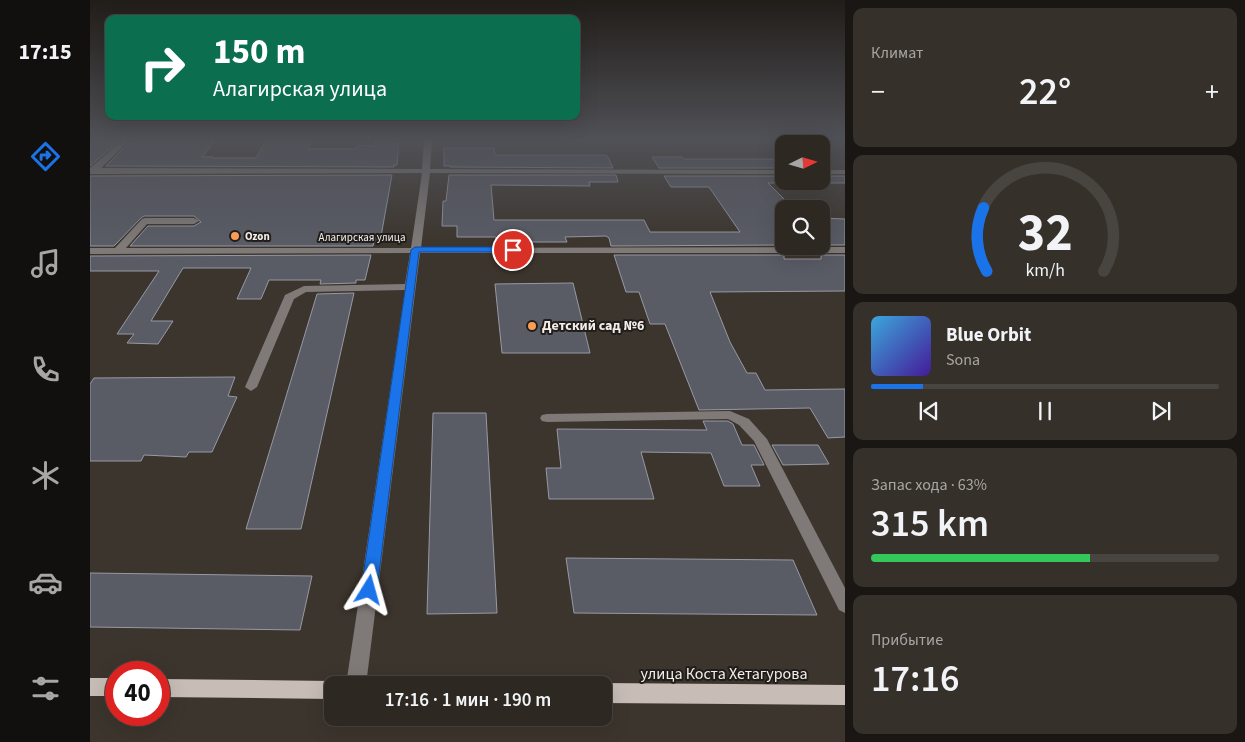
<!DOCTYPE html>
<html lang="ru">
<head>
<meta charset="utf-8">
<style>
  :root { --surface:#2d2822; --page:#35302a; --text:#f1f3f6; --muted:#a7a6a5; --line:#484440; --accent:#1a73e8 }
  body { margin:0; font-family:"Source Sans 3",sans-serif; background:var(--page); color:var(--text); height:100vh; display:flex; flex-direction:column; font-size:19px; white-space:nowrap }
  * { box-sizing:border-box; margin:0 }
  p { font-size:16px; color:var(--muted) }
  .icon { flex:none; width:28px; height:28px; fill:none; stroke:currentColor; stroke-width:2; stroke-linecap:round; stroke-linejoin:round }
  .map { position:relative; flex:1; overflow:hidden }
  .panel { display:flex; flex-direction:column; gap:8px; padding:8px; background:#191613; width:400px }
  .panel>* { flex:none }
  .top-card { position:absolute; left:15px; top:15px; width:475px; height:105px; border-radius:10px; box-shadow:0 5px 20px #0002,0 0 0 1px var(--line); background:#0b6e4f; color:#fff; overflow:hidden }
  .needle { width:32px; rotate:85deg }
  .tools { position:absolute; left:685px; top:135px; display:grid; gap:10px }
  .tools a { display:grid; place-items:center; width:55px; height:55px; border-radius:10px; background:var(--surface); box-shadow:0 5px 20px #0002,0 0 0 1px var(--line); font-size:25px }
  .speed { position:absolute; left:15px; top:661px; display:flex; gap:10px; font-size:25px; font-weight:700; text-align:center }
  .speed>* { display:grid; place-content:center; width:65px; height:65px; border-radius:50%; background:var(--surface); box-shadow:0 5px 20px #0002,0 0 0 1px var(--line); line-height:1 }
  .speed .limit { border:8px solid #d22; background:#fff; color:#111 }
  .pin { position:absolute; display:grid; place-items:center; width:42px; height:42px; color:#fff; margin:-21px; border:2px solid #fff; border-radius:50%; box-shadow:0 1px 5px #0007 }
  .me { position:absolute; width:55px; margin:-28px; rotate:8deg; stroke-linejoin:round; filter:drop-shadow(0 0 4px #0008) }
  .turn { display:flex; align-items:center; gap:18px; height:105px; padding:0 25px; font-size:22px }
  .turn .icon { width:65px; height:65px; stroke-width:2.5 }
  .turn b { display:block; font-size:35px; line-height:42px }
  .big { font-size:38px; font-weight:600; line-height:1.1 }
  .panel .tile { flex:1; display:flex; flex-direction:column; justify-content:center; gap:8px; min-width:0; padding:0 18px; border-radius:10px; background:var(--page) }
  .panel .dial { align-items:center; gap:0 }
  .dial svg { height:130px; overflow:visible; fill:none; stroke:var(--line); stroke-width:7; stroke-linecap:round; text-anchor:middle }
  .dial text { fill:var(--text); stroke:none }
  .song { display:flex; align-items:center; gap:15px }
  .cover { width:60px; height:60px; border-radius:8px; background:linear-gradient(135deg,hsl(200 70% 55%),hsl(260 70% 35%)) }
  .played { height:5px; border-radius:2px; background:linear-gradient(90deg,var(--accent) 15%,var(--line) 15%) }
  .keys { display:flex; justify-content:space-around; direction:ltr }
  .heat { display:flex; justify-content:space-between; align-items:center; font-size:28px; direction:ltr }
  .charge { height:8px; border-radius:4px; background:linear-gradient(90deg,#34c759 63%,var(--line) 0) }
  .trip { position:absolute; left:234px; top:676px; width:288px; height:50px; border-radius:10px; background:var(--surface); box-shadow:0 5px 20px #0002,0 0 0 1px var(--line); font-weight:600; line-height:50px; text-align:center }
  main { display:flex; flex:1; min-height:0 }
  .tab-bar { display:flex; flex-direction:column; width:90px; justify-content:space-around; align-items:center; background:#12100e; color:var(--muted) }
  .tab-bar .icon { width:35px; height:35px }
  .tab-bar .active { color:var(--accent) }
  .tab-bar b { font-size:22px; color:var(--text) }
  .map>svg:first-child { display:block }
  .building { fill:#595b65; stroke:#9899a5 }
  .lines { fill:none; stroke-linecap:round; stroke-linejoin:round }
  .minor { fill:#7f7a77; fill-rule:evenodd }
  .major { fill:#c7bcb6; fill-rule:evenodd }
  .route { fill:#1a73e8; stroke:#114b97 }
  .poi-dot { fill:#fd9d55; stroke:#211d1a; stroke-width:2 }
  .labels { text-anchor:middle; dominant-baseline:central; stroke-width:4; stroke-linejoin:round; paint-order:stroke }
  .far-poi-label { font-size:11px; font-weight:bold; fill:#f3eeea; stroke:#211d1a; text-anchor:start }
  .far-street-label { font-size:11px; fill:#f3eeea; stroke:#211d1a }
  .poi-label { font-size:14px; font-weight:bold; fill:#f3eeea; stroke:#211d1a; text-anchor:start }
  .near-street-label { font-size:16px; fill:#f3eeea; stroke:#211d1a }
</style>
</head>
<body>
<main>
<nav class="tab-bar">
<b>17:15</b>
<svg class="icon active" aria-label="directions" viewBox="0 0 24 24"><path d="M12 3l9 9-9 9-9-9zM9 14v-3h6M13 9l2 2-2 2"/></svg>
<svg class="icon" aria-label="music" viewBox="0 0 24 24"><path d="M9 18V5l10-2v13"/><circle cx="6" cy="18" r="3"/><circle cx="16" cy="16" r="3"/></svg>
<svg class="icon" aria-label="phone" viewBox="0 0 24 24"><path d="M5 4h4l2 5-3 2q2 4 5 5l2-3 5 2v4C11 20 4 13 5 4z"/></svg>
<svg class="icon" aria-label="climate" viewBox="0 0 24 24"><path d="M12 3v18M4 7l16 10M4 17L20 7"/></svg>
<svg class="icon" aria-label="car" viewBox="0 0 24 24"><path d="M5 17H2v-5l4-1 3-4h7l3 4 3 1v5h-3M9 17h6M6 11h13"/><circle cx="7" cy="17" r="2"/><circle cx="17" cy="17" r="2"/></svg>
<svg class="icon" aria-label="filters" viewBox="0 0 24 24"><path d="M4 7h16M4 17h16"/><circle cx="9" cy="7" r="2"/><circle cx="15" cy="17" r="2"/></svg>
</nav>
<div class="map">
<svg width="755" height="742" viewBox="0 0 755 742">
  <rect width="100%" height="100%" fill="#3c352d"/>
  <!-- building -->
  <g class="building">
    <path d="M0,140H30L0,166Z"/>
    <path d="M42,140H123L122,142H124L112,157H123L122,158H166L175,142H221L218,149H266L268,145L285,146L286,140H309L307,165H304V167L16,166Z"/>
    <path d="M354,148H404L405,155H515L518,157L523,168L360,167V166H354Z"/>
    <path d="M562,157H592L594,159H694V168H569Z"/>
    <path d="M302,175L290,242H284L283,246H40L58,226H104L111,222L104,216H54L51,218L24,246H0V176Z"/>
    <path d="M359,175H526L528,182H499L500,186L401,185L404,220H554L560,232H650L619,187H581L574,176H694V183H678L694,199V245L521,246L519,238L516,236L475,237L477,242H406V237H367V226H352L353,201H356Z"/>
    <rect x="731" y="176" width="24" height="7"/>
    <path d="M731,218L755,219V245H731Z"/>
    <path d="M281,255L275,280H266V283L230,284L231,280H179L171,299H147L161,268H93L61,321H83L68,344L37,343L44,334H27L69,271H0V256Z"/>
    <path d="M524,255H694V259H731V255H755V291L620,292L640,342L657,373H666L675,390L755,389V437L738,438L720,408L609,410L575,324H560L549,292H536Z"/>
    <path d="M483,283L500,353H412L405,284Z"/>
    <path d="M264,293L211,529H156L227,294Z"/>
    <path d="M145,377L138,396L147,397L122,452H99L96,457L54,455L51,461H0V384L4,378Z"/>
    <path d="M343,413H396L407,613L337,614Z"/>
    <path d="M613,421H638L643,424L652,445H664L674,465H661L670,486H634L621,453L551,452L564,499H459L456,468H471L467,429L617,430Z"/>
    <path d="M682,445H728L739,464L693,465Z"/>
    <path d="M476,558L703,560L727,615L484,613Z"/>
    <path d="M0,573L222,576L210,630L0,627Z"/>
  </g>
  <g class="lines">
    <!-- minor -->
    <g class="minor">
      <path d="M33,140H40L11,168L332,169L334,140H342L340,169L694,170V174L340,173L331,248L755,247V253H330L276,685H256L315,290L216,292L204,299L167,387L161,391L155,387L195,295L214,286L315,284L320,253L0,254V248H25L52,219L55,218H104L109,221L104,224H57L36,248H321L332,173L0,174V168Z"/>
      <rect x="731" y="170" width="24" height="4"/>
      <path d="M640,411L659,419L677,439L755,588V613L749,610L664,441L649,425L638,419L457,422L452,421L450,418L452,415L457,414Z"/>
    </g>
    <!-- major -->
    <g class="major">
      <rect x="0" y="678" width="26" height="18"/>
      <path d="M69,679L242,681L250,685H242V699L69,697Z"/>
      <path d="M512,683L755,685V705L512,703V685H508Z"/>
    </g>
  </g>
  <!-- sky -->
  <linearGradient id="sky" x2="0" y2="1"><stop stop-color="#211d19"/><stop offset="0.57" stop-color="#505157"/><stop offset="1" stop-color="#505157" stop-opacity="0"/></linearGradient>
  <rect width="755" height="244" fill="url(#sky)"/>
  <!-- route -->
  <path class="route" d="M325,247H423L427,250L423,252H329L287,590L285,595L279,597L274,595L271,590L321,250Z"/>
  <!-- markers -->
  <g class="poi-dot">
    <circle cx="145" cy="236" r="5"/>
    <circle cx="442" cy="326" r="5"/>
  </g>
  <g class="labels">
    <!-- far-poi labels -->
    <g class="far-poi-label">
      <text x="155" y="236">Ozon</text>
    </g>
    <!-- far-street labels -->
    <g class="far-street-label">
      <text x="272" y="237">Алагирская улица</text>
    </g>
    <!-- poi labels -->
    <g class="poi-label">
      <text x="452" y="326">Детский сад №6</text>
    </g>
    <!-- near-street labels -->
    <g class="near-street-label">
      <text x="634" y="674">улица Коста Хетагурова</text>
    </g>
  </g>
</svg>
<div class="tools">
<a><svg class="needle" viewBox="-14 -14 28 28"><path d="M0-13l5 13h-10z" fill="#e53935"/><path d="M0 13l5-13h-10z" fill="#a7a6a5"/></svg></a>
<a><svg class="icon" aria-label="search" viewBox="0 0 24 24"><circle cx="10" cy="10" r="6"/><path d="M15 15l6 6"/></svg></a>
</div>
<div class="speed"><div class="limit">40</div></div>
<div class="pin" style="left:423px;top:250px;background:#d93025"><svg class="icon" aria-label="arrive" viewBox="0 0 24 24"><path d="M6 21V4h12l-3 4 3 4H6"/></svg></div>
<svg class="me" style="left:279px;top:590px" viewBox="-20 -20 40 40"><path d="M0-17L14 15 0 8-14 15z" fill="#1a73e8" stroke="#fff" stroke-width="4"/></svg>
<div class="trip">17:16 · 1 мин · 190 m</div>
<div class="top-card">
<div class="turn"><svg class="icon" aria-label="right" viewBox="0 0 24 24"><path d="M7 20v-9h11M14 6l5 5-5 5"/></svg><div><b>150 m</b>Алагирская улица</div></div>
</div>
</div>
<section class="panel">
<div class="tile"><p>Климат</p>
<div class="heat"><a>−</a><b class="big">22°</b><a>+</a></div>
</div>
<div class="tile dial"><svg viewBox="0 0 100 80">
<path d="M14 69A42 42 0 1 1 86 69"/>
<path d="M14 69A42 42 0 0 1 12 30" stroke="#1a73e8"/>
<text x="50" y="56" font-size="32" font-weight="700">32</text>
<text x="50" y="72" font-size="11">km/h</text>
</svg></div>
<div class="tile">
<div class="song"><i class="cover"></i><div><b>Blue Orbit</b><p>Sona</p></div></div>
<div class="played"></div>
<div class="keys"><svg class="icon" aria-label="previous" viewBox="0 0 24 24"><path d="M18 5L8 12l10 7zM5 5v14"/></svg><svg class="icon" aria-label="pause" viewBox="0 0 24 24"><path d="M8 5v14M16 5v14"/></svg><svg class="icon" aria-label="next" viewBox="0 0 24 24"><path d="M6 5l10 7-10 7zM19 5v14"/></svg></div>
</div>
<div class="tile"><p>Запас хода · 63%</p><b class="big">315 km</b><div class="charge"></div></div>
<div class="tile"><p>Прибытие</p><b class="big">17:16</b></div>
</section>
</main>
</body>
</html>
